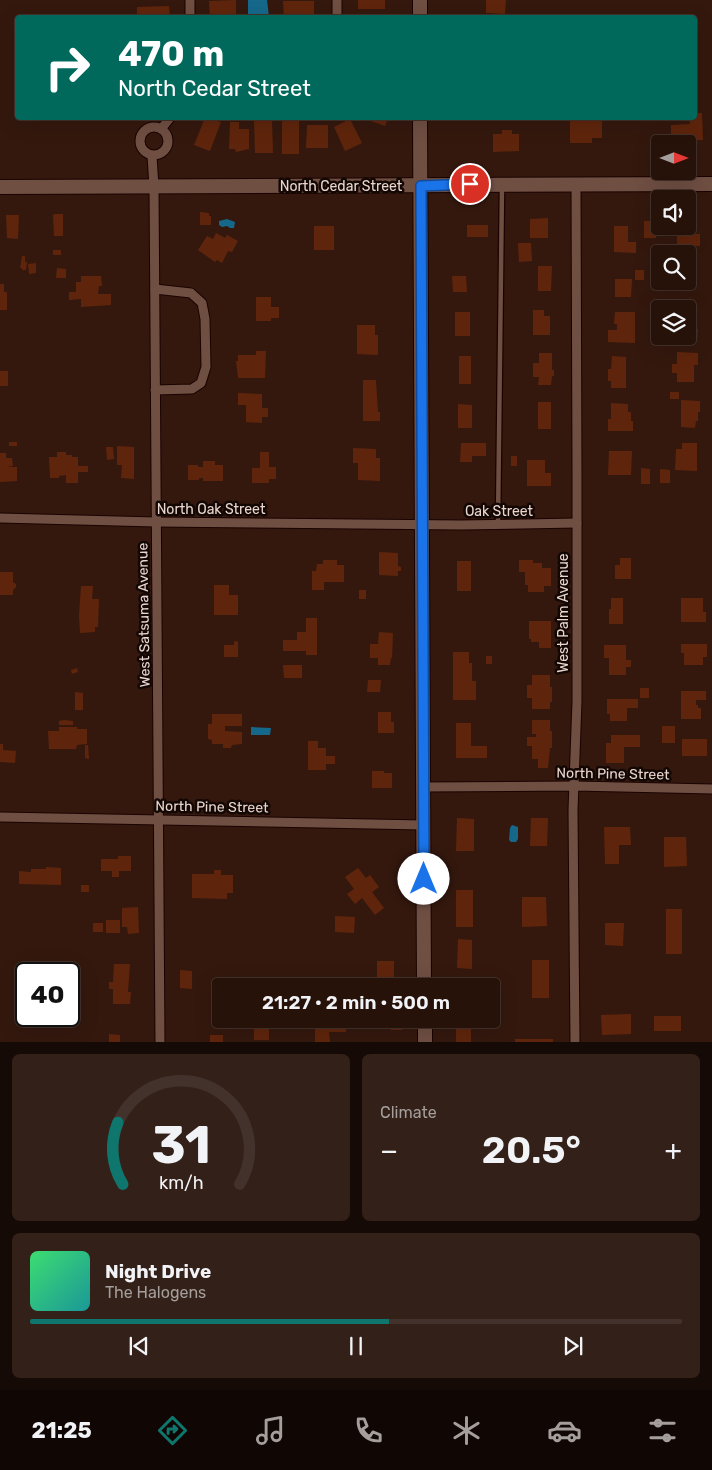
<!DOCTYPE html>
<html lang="en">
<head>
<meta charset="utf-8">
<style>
  :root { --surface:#27120a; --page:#332018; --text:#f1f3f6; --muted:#a49e9c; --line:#43322b; --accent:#0f766e }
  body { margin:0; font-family:Rubik,sans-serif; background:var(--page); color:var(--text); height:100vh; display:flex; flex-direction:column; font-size:19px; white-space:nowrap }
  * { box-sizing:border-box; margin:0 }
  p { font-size:16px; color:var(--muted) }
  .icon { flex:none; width:28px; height:28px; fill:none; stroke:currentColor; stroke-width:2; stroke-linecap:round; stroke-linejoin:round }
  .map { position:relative; height:1042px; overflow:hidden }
  .drawer { display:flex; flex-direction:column; gap:12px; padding:12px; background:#150a06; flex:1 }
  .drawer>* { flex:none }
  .guide { position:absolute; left:15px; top:15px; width:682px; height:105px; border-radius:5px; box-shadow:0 5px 20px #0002,0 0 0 1px var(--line); background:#00695c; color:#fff; overflow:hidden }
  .needle { width:32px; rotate:90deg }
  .buttons { position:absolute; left:651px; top:135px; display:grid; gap:10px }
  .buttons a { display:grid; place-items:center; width:45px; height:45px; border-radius:5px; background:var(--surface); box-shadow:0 5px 20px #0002,0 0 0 1px var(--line); font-size:25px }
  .speed { position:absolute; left:15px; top:962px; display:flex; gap:10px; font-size:25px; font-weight:700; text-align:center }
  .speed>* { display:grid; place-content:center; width:65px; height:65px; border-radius:50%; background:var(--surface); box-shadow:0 5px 20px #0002,0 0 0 1px var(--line); line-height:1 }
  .speed .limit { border:2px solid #111; border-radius:8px; background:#fff; color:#111 }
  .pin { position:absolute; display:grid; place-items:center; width:42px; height:42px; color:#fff; margin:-21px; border:2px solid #fff; border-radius:50%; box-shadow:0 1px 5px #0007 }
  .me { position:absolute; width:55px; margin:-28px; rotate:0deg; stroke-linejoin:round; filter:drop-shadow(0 0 4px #0008) }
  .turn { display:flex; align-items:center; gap:18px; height:105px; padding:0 20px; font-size:22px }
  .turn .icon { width:65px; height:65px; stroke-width:2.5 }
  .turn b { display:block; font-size:35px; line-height:42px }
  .big { font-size:38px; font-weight:600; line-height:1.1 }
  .drawer .card { flex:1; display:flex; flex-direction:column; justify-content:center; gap:8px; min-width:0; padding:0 18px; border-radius:8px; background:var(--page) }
  .drawer .dial { align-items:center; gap:0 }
  .dial svg { height:130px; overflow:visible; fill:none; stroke:var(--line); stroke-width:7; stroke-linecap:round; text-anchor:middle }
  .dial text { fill:var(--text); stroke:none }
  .song { display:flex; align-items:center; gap:15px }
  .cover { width:60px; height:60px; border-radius:8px; background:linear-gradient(135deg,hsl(140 70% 55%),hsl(180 70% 35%)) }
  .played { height:5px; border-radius:2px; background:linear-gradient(90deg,var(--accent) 55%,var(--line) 55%) }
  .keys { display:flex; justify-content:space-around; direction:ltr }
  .heat { display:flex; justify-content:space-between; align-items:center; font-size:28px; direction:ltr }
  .drawer .tiles { flex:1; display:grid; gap:12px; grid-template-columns:1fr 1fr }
  .card:last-child { grid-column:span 2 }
  .trip { position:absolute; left:212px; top:978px; width:288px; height:50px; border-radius:5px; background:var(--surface); box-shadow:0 5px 20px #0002,0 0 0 1px var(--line); font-weight:600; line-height:50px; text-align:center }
  .tabs { display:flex; height:80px; justify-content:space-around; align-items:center; background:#100704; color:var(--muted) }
  .tabs .icon { width:35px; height:35px }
  .tabs .current { color:var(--accent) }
  .tabs b { font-size:22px; color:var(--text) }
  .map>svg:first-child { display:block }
  .water { fill:#15688a }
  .building { fill:#5f250c }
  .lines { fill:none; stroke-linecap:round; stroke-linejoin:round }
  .lane-casing { stroke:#1a0300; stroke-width:7 }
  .street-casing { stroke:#1a0300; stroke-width:11 }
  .secondary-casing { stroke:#1a0300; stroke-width:16 }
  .lane { stroke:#704f43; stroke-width:4.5 }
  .street { stroke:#704f43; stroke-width:9 }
  .secondary { stroke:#704f43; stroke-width:14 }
  .route-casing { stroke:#114b97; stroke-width:12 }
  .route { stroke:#1a73e8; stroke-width:9 }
  .labels { text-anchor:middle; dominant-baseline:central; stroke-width:5; stroke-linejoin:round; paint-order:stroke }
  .street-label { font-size:14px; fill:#ead6cf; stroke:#130704 }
</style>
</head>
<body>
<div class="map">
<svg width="712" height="1043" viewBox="0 0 712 1043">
  <rect width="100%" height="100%" fill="#34180e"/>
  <!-- water -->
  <g class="water">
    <path d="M248,0H267L269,17H248Z"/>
    <path d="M227,219L235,222L234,228H230L227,226L222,227L219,225V221Z"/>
    <path d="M251,727L271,728L270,735H251Z"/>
    <path d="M512,825L518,827V839L516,842H511L509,840L510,828Z"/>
  </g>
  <!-- building -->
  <g class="building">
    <path d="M236,0V18H210L209,1Z"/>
    <rect x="358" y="0" width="27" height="9"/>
    <path d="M486,0H506L505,14L486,13Z"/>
    <path d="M283,1H314V18H284Z"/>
    <path d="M169,6L170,17L137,18V7Z"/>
    <path d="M695,113H702L703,140H671V125L690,124L689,118H695Z"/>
    <path d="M205,118L221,122L210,151L194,145Z"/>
    <path d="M362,118H388L385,126Z"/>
    <path d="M570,118H602V138H592V143H570Z"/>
    <path d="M350,119L362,143L345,151L334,127Z"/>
    <path d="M254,120H272L273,153H255Z"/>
    <rect x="282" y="120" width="17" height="34"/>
    <path d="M230,122H239V129H249V149L236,152L235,149H229Z"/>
    <path d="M307,125H328V148H306Z"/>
    <path d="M502,130H512V134H519V151L493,152V134H502Z"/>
    <path d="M200,212L209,213V216H211V225H200Z"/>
    <path d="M55,214H63V236H54L53,215Z"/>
    <path d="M6,215H19L18,239L7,238Z"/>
    <path d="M548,218V238H530V219Z"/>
    <path d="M688,218L692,219V224H693L691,234H700V246L677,245V226H688Z"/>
    <rect x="644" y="221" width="12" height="17"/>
    <rect x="467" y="225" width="21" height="12"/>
    <rect x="314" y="226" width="20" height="24"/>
    <path d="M614,226H628V242H636V253L614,252Z"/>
    <path d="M216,233L225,238L227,235L238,241L232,252L228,251L222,263L217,260L215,262L198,250L207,236L213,239Z"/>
    <path d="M518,243H531L532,261L519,262Z"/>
    <rect x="53" y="250" width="8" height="5"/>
    <path d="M22,256H25V262H27L26,270H22V268H20Z"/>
    <path d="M688,262H695V268H697V279L695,278V286H677V281H688Z"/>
    <path d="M36,263V273L29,274L28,264Z"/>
    <path d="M538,266H552L551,291H538Z"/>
    <path d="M57,268L66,269V278H56Z"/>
    <rect x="635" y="270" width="9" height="10"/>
    <path d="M81,276H101L102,286H99L98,294H111V305L81,307V299L69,300V292H76V282H81Z"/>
    <path d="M452,276H466L467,292H453Z"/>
    <path d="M615,279H632L631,297H615Z"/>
    <path d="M0,284H4V292H7V310H0Z"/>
    <path d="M256,297H271V307H279V318H271V321H256Z"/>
    <path d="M533,310H544V316H550V335H533Z"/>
    <rect x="455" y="312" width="15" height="24"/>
    <path d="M615,312H635V343L608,342V330H617V324H614Z"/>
    <path d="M357,325H375V335H378V355L357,354Z"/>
    <path d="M688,329H698L697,342H672V336H688Z"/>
    <path d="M256,351H266L265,378H238L236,361H238V355H256Z"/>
    <path d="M677,352L698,353V365H694V382H677V373H672V364H677Z"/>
    <path d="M539,353H552V370H554V376H552L551,385H538L539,377H533V363H539Z"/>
    <rect x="459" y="356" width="12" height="28"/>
    <path d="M612,356L626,357V388H611V381H608V369H611Z"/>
    <rect x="0" y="371" width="8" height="15"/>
    <path d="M363,380H376L378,412H380V421H363Z"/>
    <rect x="670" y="392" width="9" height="7"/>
    <path d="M238,393L262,394V408H268V417H262V423L246,422V405H238Z"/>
    <path d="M681,400L700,401V412H698V421H696L695,428L681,427Z"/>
    <rect x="538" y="402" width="13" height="27"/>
    <path d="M611,403L628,404V412H631V421H633V431H608V419H611Z"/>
    <path d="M458,404L472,405V428H458Z"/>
    <rect x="9" y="442" width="8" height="4"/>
    <path d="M461,443H486V456H472V462H460Z"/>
    <path d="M682,443H697V471L675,470L676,449H682Z"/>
    <path d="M117,446L134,447V479L121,478L122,465H117Z"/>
    <path d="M106,447H113L114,459L107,460Z"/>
    <path d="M353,448L376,449V458H380V481L358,480V463H353Z"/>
    <path d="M609,451H632L631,475H608Z"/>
    <path d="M57,452H66V455H72V457H78V466H88V472H78V483H66V475L59,476V478H50L49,457H57Z"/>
    <path d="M260,452H269V467H276V479H269V483H252V468H260Z"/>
    <path d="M0,453H6V458H12L13,466L6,467H17V481L0,482Z"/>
    <rect x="511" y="456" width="6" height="10"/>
    <path d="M527,460H545V473H551V486H527Z"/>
    <path d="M203,461H215V465H223V481H203V478H199V480H188V465H198V467H203Z"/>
    <path d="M641,468L650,469V484H641Z"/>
    <path d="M660,469L670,470V483H660Z"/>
    <path d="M379,552L398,553V566L401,567V571H398V576L379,575Z"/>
    <path d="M620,558H631V579H615V565H620Z"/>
    <path d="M323,560H337V565H344V582H324V590H312V571H316L317,564H323Z"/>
    <path d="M519,560H533V563H542V568H551V586H544V592H528V585H525V572H519Z"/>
    <rect x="457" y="561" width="14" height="30"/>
    <path d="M0,572H13V582L16,584V587L13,590V595H0Z"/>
    <path d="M214,585H229V595H238V615H214Z"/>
    <path d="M81,586H93L92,599H99L98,627H95V632L80,633L79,616Z"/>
    <rect x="359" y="590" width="7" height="9"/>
    <path d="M611,598H623V624H609V609H611Z"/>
    <path d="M681,598H703V612H706V622H681Z"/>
    <path d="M306,618H317V655H306V651H283V640H297V632H306Z"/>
    <path d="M529,621H551V648H539V642H531V639H529Z"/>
    <path d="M379,632L393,633L392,658H391L390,665H378V658H370V644H378Z"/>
    <path d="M236,641L238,642V657H224V645H234V642Z"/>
    <path d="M681,644H707V657H703V665H684V653H681Z"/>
    <path d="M604,645H626V660H631V667H626V675H609V658H604Z"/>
    <path d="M453,652H469V663H472V681H476V700H453Z"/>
    <rect x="486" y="656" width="6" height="8"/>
    <path d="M283,665H302V678H284Z"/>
    <path d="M77,668L78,672L72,674L71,670Z"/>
    <path d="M532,675H550V687H552V702H550V709H532V698H527V685H532Z"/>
    <path d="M368,680H381L380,692H367Z"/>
    <rect x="640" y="688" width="9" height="10"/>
    <path d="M681,691H706V700H696V705H698V708H701V719H681Z"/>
    <path d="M75,692L83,693V710H75Z"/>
    <path d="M607,699H638V708H627V721H610V714H607Z"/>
    <path d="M378,712H391V722H394V733H378Z"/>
    <path d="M212,714H242V726H225V731L242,732V744L232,745L231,748H223V744H212V740L208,739V724H212Z"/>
    <path d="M64,720L73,721V725H59V721Z"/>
    <path d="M532,720H550V731H552V748H550L548,768H538V759H532V746H527V737H536V734H532Z"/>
    <path d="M456,723H471V746H487V758H456Z"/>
    <rect x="662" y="726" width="13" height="17"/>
    <path d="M59,727H77V729H87V744L77,745L76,749H49L48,731H59Z"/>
    <path d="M611,735H640V747H624V763H606V743H611Z"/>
    <rect x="682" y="739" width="25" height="17"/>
    <path d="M308,741H318V748H326V756H335V764H326V770H308Z"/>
    <path d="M0,744H3V750L16,751L15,763L0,762Z"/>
    <path d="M85,745H88L89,759L85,758Z"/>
    <path d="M372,771H384V773H392V788H372Z"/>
    <path d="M457,818L474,819V851H456Z"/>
    <path d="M531,818H548L547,846H530Z"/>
    <path d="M604,827H630L631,845H619V864H605Z"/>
    <path d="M664,837H686L687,866L664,867Z"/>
    <path d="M118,856H131V871H119V877H112V871H101V859H118Z"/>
    <path d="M46,867L61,868V885L19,884V871L31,872V869H46Z"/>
    <path d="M358,868L366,878L370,875L379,887L372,892L384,908L375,915L362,898L355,904L347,894L354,889L345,877Z"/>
    <path d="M214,870H221V875H233V893H227V899L192,898V874H214Z"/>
    <rect x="81" y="885" width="8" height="7"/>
    <rect x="456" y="890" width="17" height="37"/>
    <path d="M522,897H546L547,926L522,927Z"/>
    <path d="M138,907L139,933L128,934L127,927H122V908Z"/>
    <rect x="666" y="909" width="16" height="45"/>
    <path d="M335,916L355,917L354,933L335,932Z"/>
    <rect x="106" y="920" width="14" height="13"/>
    <rect x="93" y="923" width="10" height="9"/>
    <path d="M605,923H624L623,946L605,945Z"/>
    <path d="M458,939L472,940V969L457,968Z"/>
    <rect x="532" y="960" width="17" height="38"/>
    <rect x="377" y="961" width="17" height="25"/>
    <path d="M114,964H130L128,992H131L130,1004H113V989H109V982H113Z"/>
    <path d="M180,970L192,971V989L180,988Z"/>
    <path d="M218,1013H221V1019H227V1027H219Z"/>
    <path d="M631,1014V1034L602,1035L601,1015Z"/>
    <rect x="654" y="1016" width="27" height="15"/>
    <rect x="254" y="1019" width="15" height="21"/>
    <path d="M315,1019H346V1032H329L330,1042H315Z"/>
    <rect x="391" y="1019" width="11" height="11"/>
    <rect x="456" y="1019" width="15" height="24"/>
    <path d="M109,1034L120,1035V1043H109Z"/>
    <rect x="210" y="1035" width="13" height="8"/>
    <rect x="515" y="1039" width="38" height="4"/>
  </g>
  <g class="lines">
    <defs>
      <path id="lane" d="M498,523L502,186"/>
      <g id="street">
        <path d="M337,0V18"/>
        <path d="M190,18V0"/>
        <circle cx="154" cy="141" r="14"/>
        <path d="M161,129L170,118"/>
        <path d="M152,156L154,187C155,472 160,757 160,1043"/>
        <path d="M155,289L191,293L202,303L205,319L206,367L201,383L192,389L155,390"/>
        <path d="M0,518L156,522L461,525L577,523"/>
        <path d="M424,787L575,786L712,789"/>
        <path d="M0,817L424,825"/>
        <path d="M575,1043L573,810L577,701V473L576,184"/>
      </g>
      <g id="secondary">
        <path d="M420,0V18"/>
        <path d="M420,118L424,986"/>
        <path d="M0,187L712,184"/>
        <path d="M425,1019V1043"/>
      </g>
    </defs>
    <!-- lane casing -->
    <use href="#lane" class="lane-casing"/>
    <!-- street casing -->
    <use href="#street" class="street-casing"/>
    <!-- secondary casing -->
    <use href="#secondary" class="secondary-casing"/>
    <!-- lane -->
    <use href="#lane" class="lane"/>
    <!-- street -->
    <use href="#street" class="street"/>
    <!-- secondary -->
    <use href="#secondary" class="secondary"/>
  </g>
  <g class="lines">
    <defs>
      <path id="route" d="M424,879L421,186L470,184"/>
    </defs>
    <!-- route casing -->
    <use href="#route" class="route-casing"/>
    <!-- route -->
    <use href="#route" class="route"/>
  </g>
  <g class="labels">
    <!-- street labels -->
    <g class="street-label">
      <text x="341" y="186">North Cedar Street</text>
      <text x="211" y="509">North Oak Street</text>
      <text x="499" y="511">Oak Street</text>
      <text transform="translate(563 613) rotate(-90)">West Palm Avenue</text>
      <text transform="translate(144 615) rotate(-91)">West Satsuma Avenue</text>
      <text transform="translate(613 774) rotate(1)">North Pine Street</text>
      <text transform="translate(212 807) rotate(1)">North Pine Street</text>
    </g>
  </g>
</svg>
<div class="buttons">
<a><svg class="needle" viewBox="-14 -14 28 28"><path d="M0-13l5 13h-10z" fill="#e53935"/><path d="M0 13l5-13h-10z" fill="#a49e9c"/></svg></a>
<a><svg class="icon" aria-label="sound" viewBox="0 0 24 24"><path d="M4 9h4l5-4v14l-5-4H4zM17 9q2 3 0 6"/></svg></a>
<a><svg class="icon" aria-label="search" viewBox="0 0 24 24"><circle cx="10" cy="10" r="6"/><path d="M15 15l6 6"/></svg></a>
<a><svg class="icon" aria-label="layers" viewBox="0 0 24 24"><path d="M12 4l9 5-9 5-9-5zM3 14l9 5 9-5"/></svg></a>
</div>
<div class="speed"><div class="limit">40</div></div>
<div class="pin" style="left:470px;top:184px;background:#d93025"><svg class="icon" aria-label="arrive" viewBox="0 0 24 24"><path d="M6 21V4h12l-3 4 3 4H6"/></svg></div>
<svg class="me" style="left:424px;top:879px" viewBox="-20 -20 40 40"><circle r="19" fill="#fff"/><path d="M0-13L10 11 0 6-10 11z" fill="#1a73e8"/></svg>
<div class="trip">21:27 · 2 min · 500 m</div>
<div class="guide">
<div class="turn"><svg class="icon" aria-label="right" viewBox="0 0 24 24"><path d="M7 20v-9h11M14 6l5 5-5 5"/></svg><div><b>470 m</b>North Cedar Street</div></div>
</div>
</div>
<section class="drawer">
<div class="tiles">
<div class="card dial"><svg viewBox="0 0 100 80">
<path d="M14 69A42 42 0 1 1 86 69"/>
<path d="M14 69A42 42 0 0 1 11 31" stroke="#0f766e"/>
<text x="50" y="56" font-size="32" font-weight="700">31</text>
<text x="50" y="72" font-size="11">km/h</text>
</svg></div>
<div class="card"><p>Climate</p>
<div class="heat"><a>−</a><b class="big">20.5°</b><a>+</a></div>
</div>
<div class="card">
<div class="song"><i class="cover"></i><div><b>Night Drive</b><p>The Halogens</p></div></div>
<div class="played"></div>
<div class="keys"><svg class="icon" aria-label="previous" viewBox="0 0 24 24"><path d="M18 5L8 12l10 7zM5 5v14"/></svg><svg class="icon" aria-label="pause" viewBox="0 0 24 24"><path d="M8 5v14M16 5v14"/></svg><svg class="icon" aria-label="next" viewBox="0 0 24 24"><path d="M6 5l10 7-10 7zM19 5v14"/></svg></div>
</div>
</div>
</section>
<nav class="tabs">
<b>21:25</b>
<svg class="icon current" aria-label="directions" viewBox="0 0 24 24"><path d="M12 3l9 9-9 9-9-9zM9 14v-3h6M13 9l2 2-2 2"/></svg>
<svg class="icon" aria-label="music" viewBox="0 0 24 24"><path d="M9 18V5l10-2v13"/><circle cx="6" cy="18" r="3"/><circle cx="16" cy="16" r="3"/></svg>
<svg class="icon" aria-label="phone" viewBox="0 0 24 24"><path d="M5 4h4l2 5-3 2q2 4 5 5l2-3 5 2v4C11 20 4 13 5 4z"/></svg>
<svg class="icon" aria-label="climate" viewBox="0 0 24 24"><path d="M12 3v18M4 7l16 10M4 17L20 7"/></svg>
<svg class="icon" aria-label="car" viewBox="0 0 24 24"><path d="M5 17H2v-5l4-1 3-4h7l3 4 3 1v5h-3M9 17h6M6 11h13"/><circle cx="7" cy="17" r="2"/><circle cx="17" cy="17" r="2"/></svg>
<svg class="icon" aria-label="filters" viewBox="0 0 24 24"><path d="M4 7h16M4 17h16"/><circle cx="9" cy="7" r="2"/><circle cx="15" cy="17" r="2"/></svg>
</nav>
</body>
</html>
